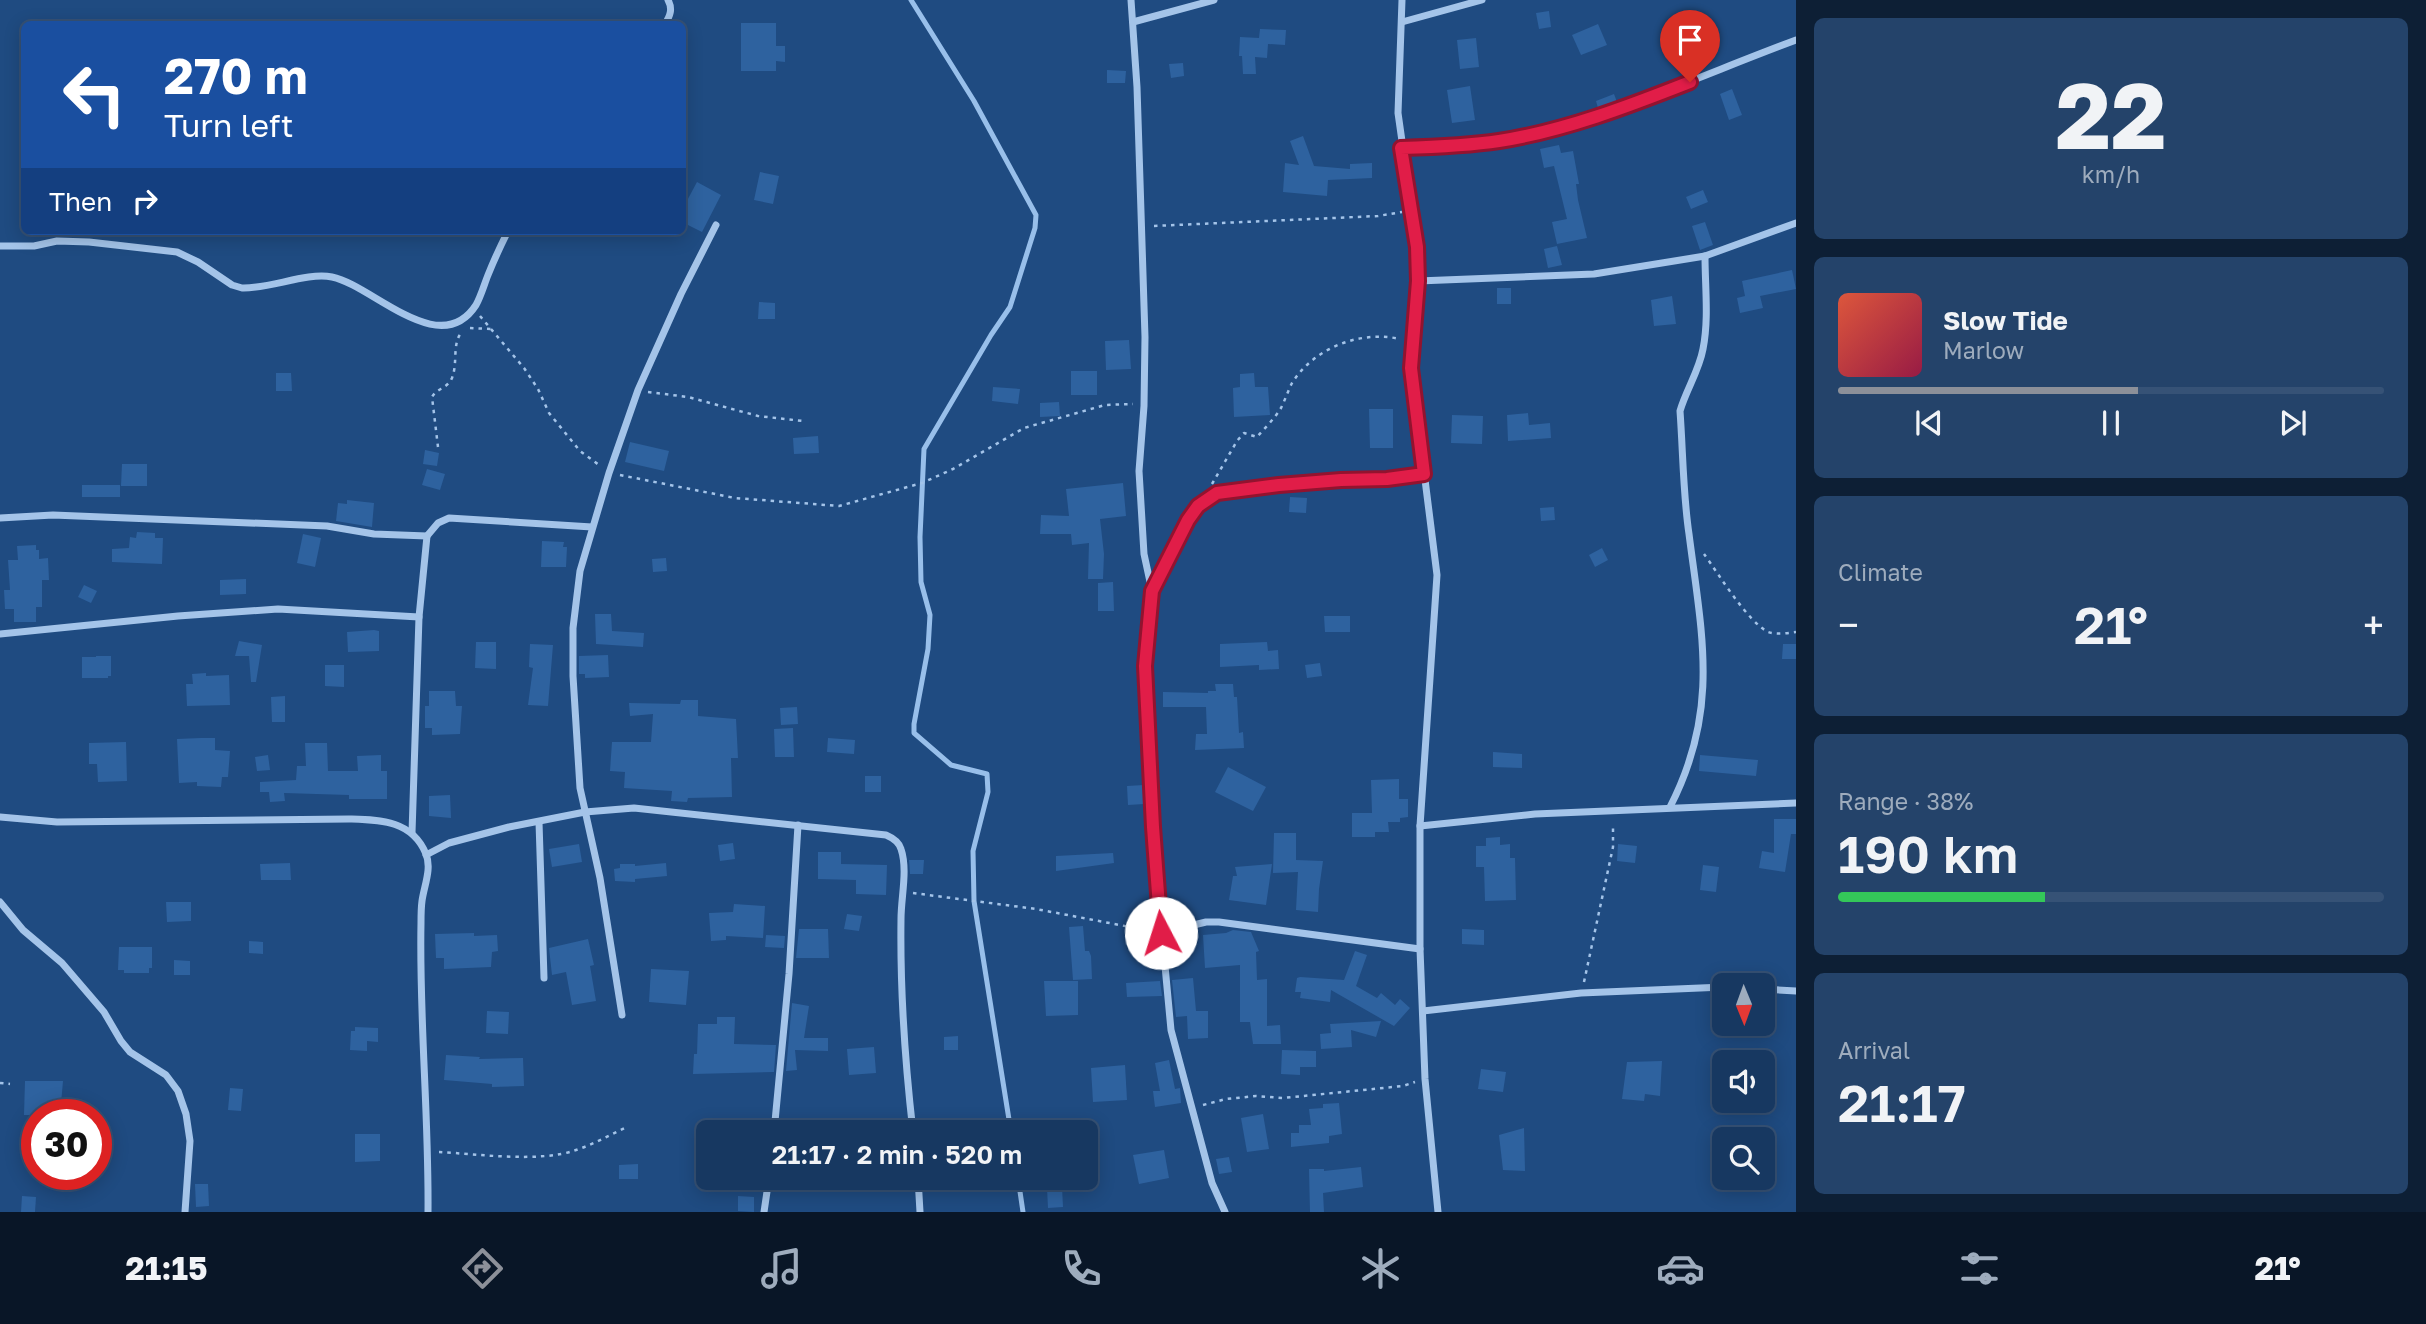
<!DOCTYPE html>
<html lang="en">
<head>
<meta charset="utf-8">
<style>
  :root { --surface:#173861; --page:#24436a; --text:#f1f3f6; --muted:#9eacbd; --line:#365276; --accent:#8c9099 }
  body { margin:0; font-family:"Golos Text",sans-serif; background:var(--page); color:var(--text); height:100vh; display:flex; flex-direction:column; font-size:26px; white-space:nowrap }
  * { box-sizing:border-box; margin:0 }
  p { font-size:23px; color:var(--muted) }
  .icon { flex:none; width:38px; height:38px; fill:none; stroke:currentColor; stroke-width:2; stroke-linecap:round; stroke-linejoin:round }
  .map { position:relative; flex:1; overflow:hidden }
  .side { display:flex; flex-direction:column; gap:18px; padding:18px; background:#0d1f35; width:630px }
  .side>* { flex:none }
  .top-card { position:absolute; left:21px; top:21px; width:665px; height:214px; border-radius:10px; box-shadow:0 4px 18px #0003,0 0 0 2px var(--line); background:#1a4fa0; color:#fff; overflow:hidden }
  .needle { width:46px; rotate:179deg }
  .buttons { position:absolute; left:1712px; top:973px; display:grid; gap:14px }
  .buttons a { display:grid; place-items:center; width:63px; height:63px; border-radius:10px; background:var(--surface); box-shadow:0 4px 18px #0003,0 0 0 2px var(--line); font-size:35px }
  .speed { position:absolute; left:21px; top:1099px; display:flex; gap:14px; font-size:35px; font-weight:700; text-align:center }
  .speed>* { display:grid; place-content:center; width:91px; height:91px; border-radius:50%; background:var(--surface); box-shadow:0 4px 18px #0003,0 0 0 2px var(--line); line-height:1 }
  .speed .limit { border:10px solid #d22; background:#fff; color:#111 }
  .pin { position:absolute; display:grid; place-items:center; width:60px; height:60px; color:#fff; margin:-72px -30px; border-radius:50% 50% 50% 0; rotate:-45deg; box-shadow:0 0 7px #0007 }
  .pin .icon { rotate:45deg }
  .me { position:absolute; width:77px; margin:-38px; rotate:355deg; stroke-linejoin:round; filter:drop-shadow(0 0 5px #0008) }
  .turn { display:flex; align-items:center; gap:24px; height:147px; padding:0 28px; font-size:32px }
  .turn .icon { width:91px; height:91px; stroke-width:2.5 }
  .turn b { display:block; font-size:49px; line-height:60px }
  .then { display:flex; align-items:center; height:66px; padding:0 28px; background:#0003; gap:14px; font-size:26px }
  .big { font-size:52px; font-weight:600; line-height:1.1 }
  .side .tile { flex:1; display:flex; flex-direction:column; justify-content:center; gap:10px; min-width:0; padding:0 24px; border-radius:10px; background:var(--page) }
  .side .dial { align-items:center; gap:0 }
  .dial b { font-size:91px; line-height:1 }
  .song { display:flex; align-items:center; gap:21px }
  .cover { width:84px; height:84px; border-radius:10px; background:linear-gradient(135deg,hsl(10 70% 55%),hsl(340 70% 35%)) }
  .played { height:7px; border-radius:4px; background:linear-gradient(90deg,var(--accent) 55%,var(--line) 55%) }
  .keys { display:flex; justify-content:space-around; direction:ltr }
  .heat { display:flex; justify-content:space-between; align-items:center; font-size:38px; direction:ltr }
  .charge { height:10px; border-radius:5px; background:linear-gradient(90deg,#34c759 38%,var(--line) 0) }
  .trip { position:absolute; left:696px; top:1120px; width:402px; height:70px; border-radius:10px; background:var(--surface); box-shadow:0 4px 18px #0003,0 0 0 2px var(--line); font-weight:600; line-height:70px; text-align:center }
  .menu { display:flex; height:112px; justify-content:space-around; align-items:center; background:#091627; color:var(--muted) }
  .menu .icon { width:49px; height:49px }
  .menu .active { color:var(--accent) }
  .menu b { font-size:32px; color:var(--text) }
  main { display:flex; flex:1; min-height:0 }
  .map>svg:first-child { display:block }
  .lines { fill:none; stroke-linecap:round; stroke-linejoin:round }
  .stream { stroke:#98bfea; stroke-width:5 }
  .building { fill:#2e629f }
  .path { stroke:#a4c4e9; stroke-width:2.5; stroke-dasharray:3.5 5; stroke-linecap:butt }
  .street { stroke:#a4c4e9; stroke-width:7 }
  .route-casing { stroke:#92132f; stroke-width:18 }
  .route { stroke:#e11d48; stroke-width:12 }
</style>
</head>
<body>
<main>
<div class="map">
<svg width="1796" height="1212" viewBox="0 0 1796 1212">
  <rect width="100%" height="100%" fill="#1f4b81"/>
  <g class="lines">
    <!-- stream -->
    <g class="stream">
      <path d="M911,0L974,101L1036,215L1035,228L1010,307L991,335L924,449L920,537L921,582L930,615L928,649L914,724V733L951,765L987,774L988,792L973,851L974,901L1011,1132"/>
      <path d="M1018,1178L1023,1212"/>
    </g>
  </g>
  <!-- building -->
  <g class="building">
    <path d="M1549,11L1551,27L1539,29L1536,13Z"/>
    <path d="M741,23H776V46H785V62L776,61V71H741Z"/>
    <path d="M1598,24L1607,45L1581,55L1572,35Z"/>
    <path d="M1260,29L1286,30L1285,45L1268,44L1267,58L1255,57L1256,74H1243L1242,56H1239L1240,37L1259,38Z"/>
    <path d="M1476,38L1479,67L1460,69L1457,40Z"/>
    <path d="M1183,63L1184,76L1171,78L1169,64Z"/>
    <path d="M1107,70L1126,71L1125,83H1107Z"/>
    <path d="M1470,86L1475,120L1452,123L1447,90Z"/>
    <path d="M1732,89L1742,115L1729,120L1720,94Z"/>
    <path d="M1614,94L1617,102L1598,108L1596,101Z"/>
    <path d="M1303,136L1314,166L1350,169V164L1372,163V178L1328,180L1327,196L1283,192L1285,163L1299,165L1290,141Z"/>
    <path d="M1559,145L1561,153L1573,151L1579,184H1576L1578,200L1587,238L1557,244L1552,222L1567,219L1554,166L1544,168L1540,149Z"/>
    <path d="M760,172L779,176L773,204L754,200Z"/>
    <path d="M697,182L721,195L702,232L682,222V210Z"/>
    <path d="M1703,190L1708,202L1691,209L1686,197Z"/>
    <path d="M1705,222L1713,245L1700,250L1692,226Z"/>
    <path d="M1557,246L1562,265L1548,268L1544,249Z"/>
    <path d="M1792,270L1796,289L1760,296L1763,308L1740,313L1737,298L1745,296L1742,281Z"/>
    <rect x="1497" y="288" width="14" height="16"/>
    <path d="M1672,296L1676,324L1654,326L1651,300Z"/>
    <path d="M759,302L775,303V319H758Z"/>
    <path d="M1129,340L1131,369L1106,370L1105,341Z"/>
    <rect x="1071" y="371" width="26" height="24"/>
    <path d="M276,373H291L292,391H276Z"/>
    <path d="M1254,373L1255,387H1268L1270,415L1234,417L1233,388L1240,387V374Z"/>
    <path d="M993,387L1020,389L1018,404L992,401Z"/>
    <path d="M1059,402L1060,416L1040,417V403Z"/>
    <path d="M1369,409H1393V448H1370Z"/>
    <path d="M1528,413L1529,425L1550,423L1551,438L1508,441L1507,415Z"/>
    <path d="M1452,415L1483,416L1482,444L1451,443Z"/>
    <path d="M818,436L819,453L794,454L793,438Z"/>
    <path d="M630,442L669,451L664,471L625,462Z"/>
    <path d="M425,450L439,453L437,466L423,464Z"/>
    <path d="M122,464H147V486H121Z"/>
    <path d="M427,469L445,474L440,490L422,485Z"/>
    <path d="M1123,483L1126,516L1100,519L1104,554L1103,579H1088L1089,543L1072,545L1071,534H1040L1041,515L1069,516L1066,489Z"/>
    <rect x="82" y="485" width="38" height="12"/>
    <path d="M1290,497L1307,498L1306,513L1289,512Z"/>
    <path d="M347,500L374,503L372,527L336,521L338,503L347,504Z"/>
    <path d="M1554,507L1555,520L1541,521L1540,508Z"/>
    <path d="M137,532L155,533V538H163L162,564L112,562V549L129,548L130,537L136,538Z"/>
    <path d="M303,534L321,538L315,567L297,563Z"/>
    <path d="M542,541L564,542L563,547H567L566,567H541Z"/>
    <path d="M36,545V550H39V559L48,558L49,580H42V607H36V622H14V609H5L4,590H10L8,560H18L17,546Z"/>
    <path d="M1602,548L1608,560L1595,567L1589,555Z"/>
    <path d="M666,558L667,571L653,572L652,559Z"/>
    <path d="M246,579V594L220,595V580Z"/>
    <path d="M1113,582L1114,611H1098V583Z"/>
    <path d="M84,585L97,591L91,603L78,597Z"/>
    <path d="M595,614H611L612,631L644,633L643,647L596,644Z"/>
    <path d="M1324,616H1350V632H1325Z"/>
    <path d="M374,630L379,631V651L348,652L347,632Z"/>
    <path d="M239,641L262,645L256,682H251L249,656H235Z"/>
    <path d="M476,642H496V669L475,668Z"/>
    <path d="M1267,642L1268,651L1278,650L1279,669L1259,670V665L1220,667V644Z"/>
    <path d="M530,644L553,645L548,706L528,705L533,668L529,667Z"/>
    <path d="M1783,644H1796V659H1782Z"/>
    <path d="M608,655L609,677L585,678V674H579V656Z"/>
    <path d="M96,656H111V676H108V678H82V657H96Z"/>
    <path d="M1320,663L1322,676L1307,678L1305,665Z"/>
    <path d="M325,665H344V687L325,686Z"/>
    <path d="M206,673V676L229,675L230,705L187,706L186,684H193L192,674Z"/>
    <path d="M1215,684H1233L1234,697H1237L1239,733L1243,732L1244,748L1195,750L1196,734H1207L1206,707H1163V692L1208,693V691H1216Z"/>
    <path d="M429,691H455L456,706H462L460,734L432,735V728H425V706H429Z"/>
    <path d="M285,696V722H272L271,697Z"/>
    <path d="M681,700H698V716L736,719L738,758H731L732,797L688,798L687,802L671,801L672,791L624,788L625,772L610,771L612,742H651L653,714L630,716L629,703L680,704Z"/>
    <path d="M797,707L798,724L781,725L780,708Z"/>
    <path d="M793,728L794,757H775L774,729Z"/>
    <path d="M201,738H215V750L230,751L228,777H222L221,787L197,786V782L179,783L177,739Z"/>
    <path d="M828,738L855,740L854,754L827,752Z"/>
    <path d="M126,742L127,781L98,782L97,764H89V743Z"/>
    <path d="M305,743H327L328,771H358L357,756L381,755V771H387V799H349V795L284,793L285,801L270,802L269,792H260V782L296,780L297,766H306Z"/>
    <path d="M1493,752L1522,754V768L1493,767Z"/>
    <path d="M268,755L270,770L257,771L255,757Z"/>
    <path d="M1700,755L1758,760L1756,776L1699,771Z"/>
    <path d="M1228,767L1266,787L1253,811L1215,792Z"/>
    <rect x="865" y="776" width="16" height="16"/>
    <path d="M1399,779V799H1408V817L1400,818V822H1388L1389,832H1375V837H1352V813H1372L1371,780Z"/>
    <path d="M1144,785V804L1128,805L1127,786Z"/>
    <path d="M450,795L451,818L429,816V796Z"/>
    <path d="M1774,819H1796V834H1791L1785,872L1759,868L1762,851L1774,853Z"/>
    <path d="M1274,833H1296V860L1323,861L1319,889L1318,912L1296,910L1298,872L1273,873Z"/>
    <path d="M1500,837V845L1510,844V858H1515L1516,900L1485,901L1484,867H1476V846H1486V838Z"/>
    <path d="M733,843L735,859L720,861L718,845Z"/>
    <path d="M579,844L582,862L552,867L549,849Z"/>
    <path d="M1618,844L1637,846L1635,863L1617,861Z"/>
    <path d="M818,852H841V864L887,865L886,895L856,894V880L818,879Z"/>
    <path d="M1113,853L1114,863L1056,871V856Z"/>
    <path d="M909,860H924L923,874H910Z"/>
    <path d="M290,863L291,880H261L260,864Z"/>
    <path d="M666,863L667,876L635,879V882L615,881L614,869L620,868V864H635V866Z"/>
    <path d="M1272,864L1266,905L1229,900L1233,876H1237L1235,867Z"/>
    <path d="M1703,865L1719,867L1716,892L1700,890Z"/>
    <path d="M166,902H191V921L167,922Z"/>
    <path d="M734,904L765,906L763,938L726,936V940L711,941L709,913L733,912Z"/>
    <path d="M847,914L862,916L859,931L844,929Z"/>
    <path d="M1083,926L1085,951H1089L1091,956L1092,979L1073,980L1069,927Z"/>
    <path d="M799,929H828L829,958H796Z"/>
    <path d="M1462,929L1484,930V945L1462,944Z"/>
    <path d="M1233,930L1251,932L1259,951L1256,952L1257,980L1267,979V1026L1280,1025L1281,1044H1253L1250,1022H1240V965L1205,968L1203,935L1226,933Z"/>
    <path d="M474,933V936L497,935L498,951L492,952L491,967L444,969V958H436L435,934Z"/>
    <path d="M766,935L785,936L784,948L765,947Z"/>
    <path d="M588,939L594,965L590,966L596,1001L572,1005L566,972L552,975L549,948Z"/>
    <path d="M249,941L263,942V954L249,953Z"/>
    <path d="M119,947H152V968H149V973H124V970H118Z"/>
    <path d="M1355,951L1367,955L1356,986L1377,998L1381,993L1395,1005L1400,999L1410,1008L1394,1026L1331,990L1330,1002L1300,998L1301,992H1295L1297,978L1300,977L1344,980Z"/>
    <path d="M174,960L190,961V975H174Z"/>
    <path d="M651,969L689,971L686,1005L649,1002Z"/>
    <path d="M1193,978L1196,1011H1208V1038L1188,1039L1187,1016L1176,1017L1172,980Z"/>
    <path d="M1044,981H1078V1015L1046,1016Z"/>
    <path d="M1160,981L1162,996L1127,997L1126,983Z"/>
    <path d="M792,1003L809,1006L804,1038H828V1051L795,1050L797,1070L786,1071Z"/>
    <path d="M487,1011L509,1012L508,1034L486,1033Z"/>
    <path d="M717,1017H735L734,1044L776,1045L774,1072L693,1074L694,1054H697L698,1024H717Z"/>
    <path d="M1381,1021L1376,1037L1351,1030L1352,1047L1321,1049L1320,1034L1331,1033L1330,1024Z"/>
    <path d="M355,1027L378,1028V1042L367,1041V1051L350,1050L351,1031H355Z"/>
    <path d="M958,1036V1050H944V1037Z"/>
    <path d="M874,1047L876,1073L849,1075L847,1049Z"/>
    <path d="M1282,1050L1316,1051V1067H1300V1075L1281,1074Z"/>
    <path d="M446,1055L480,1057L479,1059L523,1058L524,1086L492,1087V1084L444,1080Z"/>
    <path d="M1169,1060L1175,1089L1180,1088L1181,1103L1155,1107L1153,1091H1160L1155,1063Z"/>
    <path d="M1662,1061L1660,1096L1645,1094L1644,1101L1622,1099L1627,1062Z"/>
    <path d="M1125,1065L1127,1100L1093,1102L1091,1068Z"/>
    <path d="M1481,1069L1506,1072L1503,1092L1478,1089Z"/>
    <path d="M25,1081H63L60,1115H24Z"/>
    <path d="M230,1088L243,1089L241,1111L228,1110Z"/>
    <path d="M1339,1103L1342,1134L1329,1136V1143L1291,1147V1133H1299V1125H1311L1309,1109L1323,1108V1104Z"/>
    <path d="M1263,1114L1269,1149L1247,1152L1241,1118Z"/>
    <path d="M1524,1128L1525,1171L1503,1170L1499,1135Z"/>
    <path d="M355,1134H380V1161L355,1162Z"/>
    <path d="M1164,1150L1169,1178L1139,1184L1133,1155Z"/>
    <path d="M1229,1157L1232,1172L1219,1174L1216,1159Z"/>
    <path d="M638,1164V1179H619V1165Z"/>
    <path d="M1361,1167L1363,1187L1323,1193L1324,1212H1310L1309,1169H1324V1171Z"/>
    <path d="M195,1184H208L209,1206L196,1207Z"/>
    <path d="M1062,1187L1063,1207L1048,1208L1047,1188Z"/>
    <path d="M22,1196L36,1197L35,1212H21Z"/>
    <path d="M738,1196L754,1197V1212L738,1211Z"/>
  </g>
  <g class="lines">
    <!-- path -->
    <g class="path">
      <path d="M1154,226L1378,216L1402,212"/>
      <path d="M480,316L524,368L538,389L549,413L580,451L599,465"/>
      <path d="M470,328L491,329"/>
      <path d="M648,392L688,397L758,416L803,421"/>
      <path d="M438,447L432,397C437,388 447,389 452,378C458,363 452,345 461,333"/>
      <path d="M620,475L735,498L839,506L922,483L953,469L1024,428L1105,405L1133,404"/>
      <path d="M1212,484L1237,441L1244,433L1257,437C1265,428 1275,418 1281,408C1285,400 1288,391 1292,383C1314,348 1360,330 1400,339"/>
      <path d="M1704,554C1718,573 1747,621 1768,632C1776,635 1788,633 1796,632"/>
      <path d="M913,893L1036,909L1151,931"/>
      <path d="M1584,982L1613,847V824"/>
      <path d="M0,1083L10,1084"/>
      <path d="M1203,1105L1226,1099L1256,1096L1283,1098L1403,1086L1415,1082"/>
      <path d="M439,1152C478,1154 540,1163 576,1150C594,1144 610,1135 627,1127"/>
    </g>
    <!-- street -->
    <g class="street">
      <path d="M1131,0L1137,87L1145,337L1144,406L1139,471L1144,554L1152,591L1145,666L1152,827L1171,1030L1212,1183L1225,1212"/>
      <path d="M1402,0L1398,113L1417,247L1418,281L1411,368L1437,575L1420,826V949L1425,1079L1438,1212"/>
      <path d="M1133,22L1214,0"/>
      <path d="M1402,22L1482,0"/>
      <path d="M665,24C670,16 673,9 668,0"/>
      <path d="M1401,148C1435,147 1470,147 1503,141C1605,120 1699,76 1796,40"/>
      <path d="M0,246H34L57,241L89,242L177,252L198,262L232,285L242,288C270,289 306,272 332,277C372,285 440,361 476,305C481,296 484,285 488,275C494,260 501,245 508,231"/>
      <path d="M1418,281L1594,274L1705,256L1796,223"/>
      <path d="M0,518L53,515L327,526L374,534L427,536"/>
      <path d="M1152,591C1163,570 1182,521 1197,506C1225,479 1346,482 1386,479C1399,478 1411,476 1424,474"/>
      <path d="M0,634L178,616L278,609L419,617"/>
      <path d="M1670,807C1720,710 1702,636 1689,534C1683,494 1683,452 1680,411C1686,390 1699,371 1703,349C1709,319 1705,287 1705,256"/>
      <path d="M0,817L57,822L349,819C380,820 412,820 426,854C432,869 424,886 422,901C421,908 421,916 421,923C419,1019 429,1115 428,1212"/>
      <path d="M539,822L544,978"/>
      <path d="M1420,826L1535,814L1796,803"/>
      <path d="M412,833L419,617L427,536L438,523L449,518L592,527"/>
      <path d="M426,855L449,843L509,827L585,812L634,808L886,835C893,838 899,842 901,849C908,870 901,897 901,919C900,990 905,1062 913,1132"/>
      <path d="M0,902L23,930L62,963L104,1012L121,1041L130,1052L166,1075L178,1091L186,1114L190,1141L185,1212"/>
      <path d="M1161,933L1206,922H1219L1420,949"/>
      <path d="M1762,989L1796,991"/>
      <path d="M1423,1011L1581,993L1724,987"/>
      <path d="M622,1015L600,878L580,788L573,676V628L580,571L609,473L638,390L681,294L716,225"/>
      <path d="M774,1132L789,974L798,825"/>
      <path d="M918,1178L920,1212"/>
      <path d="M764,1212L769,1178"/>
    </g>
  </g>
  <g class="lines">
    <defs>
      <path id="route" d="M1161,933L1153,827L1145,666L1152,591L1188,520L1198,506L1217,493L1279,485L1341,480L1387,479L1424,474L1411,368L1418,281L1417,247L1401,148C1434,147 1466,146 1499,141C1564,131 1629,106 1690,82"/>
    </defs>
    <!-- route casing -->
    <use href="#route" class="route-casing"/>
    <!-- route -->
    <use href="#route" class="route"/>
  </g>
</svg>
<div class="buttons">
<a><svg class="needle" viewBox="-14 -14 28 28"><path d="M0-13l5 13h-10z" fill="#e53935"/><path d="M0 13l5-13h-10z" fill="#9eacbd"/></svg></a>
<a><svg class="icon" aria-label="sound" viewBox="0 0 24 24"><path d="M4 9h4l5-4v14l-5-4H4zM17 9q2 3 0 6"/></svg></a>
<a><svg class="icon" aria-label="search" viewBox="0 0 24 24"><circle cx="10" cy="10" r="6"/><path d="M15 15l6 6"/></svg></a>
</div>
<div class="speed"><div class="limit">30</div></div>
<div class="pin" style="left:1690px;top:82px;background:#d93025"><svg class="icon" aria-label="arrive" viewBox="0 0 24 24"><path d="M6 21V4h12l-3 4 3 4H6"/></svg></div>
<svg class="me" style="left:1161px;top:933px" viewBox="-20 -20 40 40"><circle r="19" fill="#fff"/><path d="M0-13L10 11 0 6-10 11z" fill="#e11d48"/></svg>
<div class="trip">21:17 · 2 min · 520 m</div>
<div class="top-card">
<div class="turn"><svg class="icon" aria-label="left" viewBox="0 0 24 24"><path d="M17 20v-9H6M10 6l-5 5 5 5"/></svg><div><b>270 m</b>Turn left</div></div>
<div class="then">Then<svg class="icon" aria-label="right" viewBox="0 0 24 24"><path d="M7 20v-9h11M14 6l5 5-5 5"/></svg></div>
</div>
</div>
<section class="side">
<div class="tile dial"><b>22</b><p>km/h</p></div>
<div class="tile">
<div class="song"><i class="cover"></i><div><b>Slow Tide</b><p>Marlow</p></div></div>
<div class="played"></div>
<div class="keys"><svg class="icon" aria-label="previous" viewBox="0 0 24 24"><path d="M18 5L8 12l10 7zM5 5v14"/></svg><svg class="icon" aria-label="pause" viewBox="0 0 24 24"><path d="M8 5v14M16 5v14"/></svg><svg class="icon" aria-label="next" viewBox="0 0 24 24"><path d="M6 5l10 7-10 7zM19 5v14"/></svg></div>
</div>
<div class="tile"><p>Climate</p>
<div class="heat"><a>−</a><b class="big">21°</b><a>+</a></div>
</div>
<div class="tile"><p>Range · 38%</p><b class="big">190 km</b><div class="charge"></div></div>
<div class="tile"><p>Arrival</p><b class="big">21:17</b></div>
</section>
</main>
<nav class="menu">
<b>21:15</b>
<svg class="icon active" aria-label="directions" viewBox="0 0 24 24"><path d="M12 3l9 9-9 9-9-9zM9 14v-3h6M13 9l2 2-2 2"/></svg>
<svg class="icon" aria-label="music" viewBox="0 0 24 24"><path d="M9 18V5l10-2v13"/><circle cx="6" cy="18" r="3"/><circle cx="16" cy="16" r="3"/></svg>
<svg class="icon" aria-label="phone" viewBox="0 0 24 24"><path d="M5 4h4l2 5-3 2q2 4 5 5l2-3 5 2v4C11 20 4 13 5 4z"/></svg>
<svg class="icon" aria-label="climate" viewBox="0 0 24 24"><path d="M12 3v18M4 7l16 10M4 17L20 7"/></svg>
<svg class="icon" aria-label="car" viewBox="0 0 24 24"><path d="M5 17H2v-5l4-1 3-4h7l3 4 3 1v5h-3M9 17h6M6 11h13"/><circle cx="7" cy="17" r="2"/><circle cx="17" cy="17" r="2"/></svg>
<svg class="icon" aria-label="filters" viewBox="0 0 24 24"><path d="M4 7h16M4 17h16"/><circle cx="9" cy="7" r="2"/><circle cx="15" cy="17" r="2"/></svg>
<b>21°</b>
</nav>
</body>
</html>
